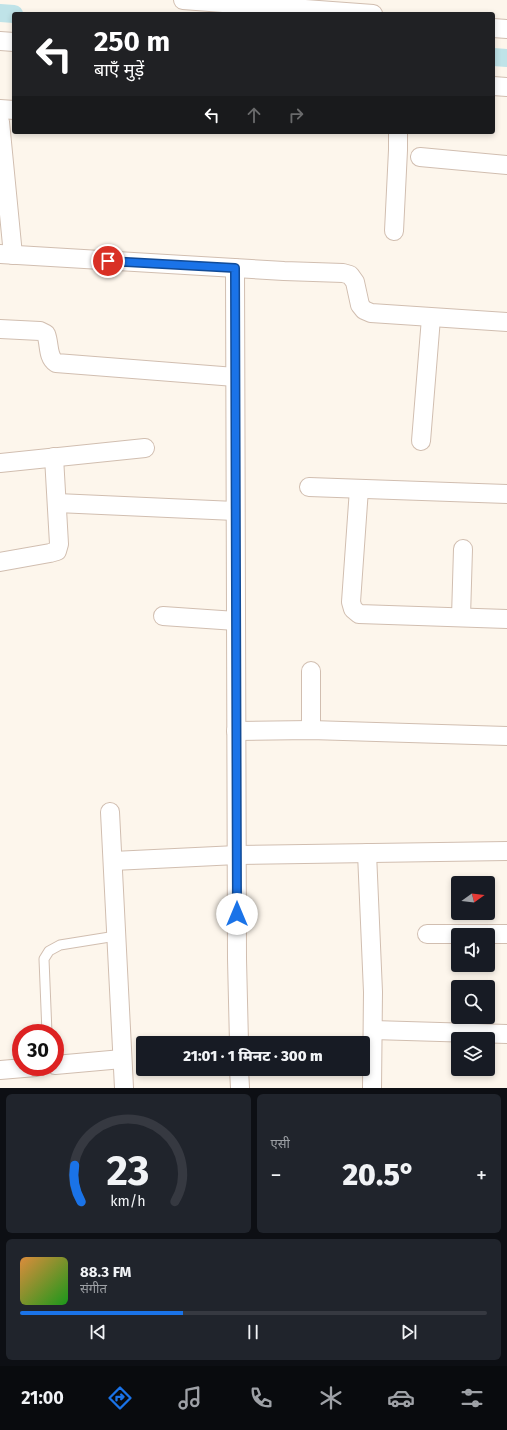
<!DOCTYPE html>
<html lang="hi">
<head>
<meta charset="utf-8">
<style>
  :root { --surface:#171b24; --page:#20242c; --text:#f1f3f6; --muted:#9ea1a6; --line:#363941; --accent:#1a73e8 }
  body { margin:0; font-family:"Fira Sans","Noto Sans Devanagari",sans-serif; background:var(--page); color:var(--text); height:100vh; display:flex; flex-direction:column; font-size:15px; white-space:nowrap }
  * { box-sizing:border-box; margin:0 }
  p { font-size:13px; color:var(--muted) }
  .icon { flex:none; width:22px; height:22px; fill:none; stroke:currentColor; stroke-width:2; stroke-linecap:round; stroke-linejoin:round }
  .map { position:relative; height:1088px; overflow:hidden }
  .details { display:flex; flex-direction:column; gap:6px; padding:6px; background:#0d0f14; flex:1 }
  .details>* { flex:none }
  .top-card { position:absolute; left:12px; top:12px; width:483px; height:122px; border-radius:4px; box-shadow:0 2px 6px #0003; background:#202124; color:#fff; overflow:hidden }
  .needle { width:26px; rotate:75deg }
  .tools { position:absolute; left:451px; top:876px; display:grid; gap:8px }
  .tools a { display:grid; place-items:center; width:44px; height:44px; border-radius:4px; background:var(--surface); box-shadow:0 2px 6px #0003; font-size:20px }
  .speed { position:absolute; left:12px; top:1024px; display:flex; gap:8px; font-size:20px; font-weight:700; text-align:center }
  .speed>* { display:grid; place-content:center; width:52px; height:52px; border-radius:50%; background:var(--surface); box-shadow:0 2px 6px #0003; line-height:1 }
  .speed .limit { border:6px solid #d22; background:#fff; color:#111 }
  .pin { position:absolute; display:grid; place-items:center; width:34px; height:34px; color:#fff; margin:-17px; border:2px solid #fff; border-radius:50%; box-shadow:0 1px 4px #0007 }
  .me { position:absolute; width:44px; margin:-22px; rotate:0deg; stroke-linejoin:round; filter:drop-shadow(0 0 3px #0008) }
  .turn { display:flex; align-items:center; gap:14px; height:84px; padding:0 16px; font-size:18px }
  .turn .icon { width:52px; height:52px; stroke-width:2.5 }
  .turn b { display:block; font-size:28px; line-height:34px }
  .lanes { display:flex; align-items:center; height:38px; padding:0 16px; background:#0003; justify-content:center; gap:20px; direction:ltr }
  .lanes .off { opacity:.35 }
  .big { font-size:30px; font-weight:800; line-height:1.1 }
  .details .widget { flex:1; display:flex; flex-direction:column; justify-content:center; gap:6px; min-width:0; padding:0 14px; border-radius:6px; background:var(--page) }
  .details .dial { align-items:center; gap:0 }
  .dial svg { height:104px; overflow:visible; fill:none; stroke:var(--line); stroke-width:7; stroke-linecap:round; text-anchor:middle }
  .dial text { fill:var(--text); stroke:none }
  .song { display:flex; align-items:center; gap:12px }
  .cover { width:48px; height:48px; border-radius:6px; background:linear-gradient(135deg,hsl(30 70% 55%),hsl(120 70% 35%)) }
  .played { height:4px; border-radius:2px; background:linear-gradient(90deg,var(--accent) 35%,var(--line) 35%) }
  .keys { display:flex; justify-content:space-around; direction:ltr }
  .heat { display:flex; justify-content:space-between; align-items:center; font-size:22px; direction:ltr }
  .details .tiles { flex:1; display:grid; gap:6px; grid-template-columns:1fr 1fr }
  .widget:last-child { grid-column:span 2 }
  .trip { position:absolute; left:136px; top:1036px; width:234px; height:40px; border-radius:4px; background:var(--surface); box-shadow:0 2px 6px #0003; font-weight:800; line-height:40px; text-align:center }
  .menu { display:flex; height:64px; justify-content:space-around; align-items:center; background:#090b0e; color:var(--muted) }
  .menu .icon { width:28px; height:28px }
  .menu .active { color:var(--accent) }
  .menu b { font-size:18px; color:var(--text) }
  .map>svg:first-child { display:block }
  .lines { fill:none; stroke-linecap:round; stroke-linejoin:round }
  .canal { stroke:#bfe3e8; stroke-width:18 }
  .service-casing { stroke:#d1beb0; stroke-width:11 }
  .minor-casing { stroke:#d1beb0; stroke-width:20 }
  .service { stroke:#fff; stroke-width:9 }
  .minor { stroke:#fff; stroke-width:18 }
  .route-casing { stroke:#114b97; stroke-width:10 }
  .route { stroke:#1a73e8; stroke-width:7 }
</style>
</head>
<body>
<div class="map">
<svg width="507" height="1088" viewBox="0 0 507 1088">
  <rect width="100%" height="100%" fill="#fdf6ec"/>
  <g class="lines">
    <!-- canal -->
    <g class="canal">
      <path d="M0,13L14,14"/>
      <path d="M493,57L507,58"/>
    </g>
    <defs>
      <path id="service" d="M47,1033L44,959L49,951L60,945L116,936"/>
      <g id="minor">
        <path d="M183,0L373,14"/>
        <path d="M493,28L507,29"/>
        <path d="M0,41L14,42"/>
        <path d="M493,86L507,87"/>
        <path d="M0,109L14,110"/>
        <path d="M0,122L13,255"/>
        <path d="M420,157L507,165"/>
        <path d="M394,231L398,150V132"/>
        <path d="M0,254L284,271L343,273L350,275L355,282L360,305L364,310L371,313L507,322"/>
        <path d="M235,268L237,959L239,1043"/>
        <path d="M0,329L40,331L46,334C50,344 47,357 56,363L235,377"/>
        <path d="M421,441L431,318"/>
        <path d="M0,463L145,448"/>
        <path d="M309,487L507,494"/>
        <path d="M359,489L351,602L353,609L359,614L507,619"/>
        <path d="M57,503L235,511"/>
        <path d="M0,562L50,553L57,551L59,544L54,457"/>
        <path d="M163,616L236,621"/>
        <path d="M461,617L463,549"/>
        <path d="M311,671V730"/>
        <path d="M236,731L311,730L507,736"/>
        <path d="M110,812L124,1088"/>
        <path d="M367,853L373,992L372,1088"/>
        <path d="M113,861L237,855L507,851"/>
        <path d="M427,934H507"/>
        <path d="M373,1030L507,1034"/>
        <path d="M55,1065L122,1059"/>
        <path d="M239,1069L240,1088"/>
        <path d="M0,1070L36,1067"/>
      </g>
    </defs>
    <!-- service casing -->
    <use href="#service" class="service-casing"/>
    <!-- minor casing -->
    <use href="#minor" class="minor-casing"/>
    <!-- service -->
    <use href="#service" class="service"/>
    <!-- minor -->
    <use href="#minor" class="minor"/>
  </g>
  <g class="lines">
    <defs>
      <path id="route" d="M108,261L235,268L237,914"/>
    </defs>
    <!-- route casing -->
    <use href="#route" class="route-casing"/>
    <!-- route -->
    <use href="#route" class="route"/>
  </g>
</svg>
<div class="tools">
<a><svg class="needle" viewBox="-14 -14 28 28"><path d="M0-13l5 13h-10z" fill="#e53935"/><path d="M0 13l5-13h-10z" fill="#9ea1a6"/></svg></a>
<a><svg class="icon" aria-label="sound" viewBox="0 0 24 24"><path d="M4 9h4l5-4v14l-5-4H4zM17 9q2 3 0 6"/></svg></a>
<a><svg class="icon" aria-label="search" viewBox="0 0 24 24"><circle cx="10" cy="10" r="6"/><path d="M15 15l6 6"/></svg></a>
<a><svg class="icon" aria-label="layers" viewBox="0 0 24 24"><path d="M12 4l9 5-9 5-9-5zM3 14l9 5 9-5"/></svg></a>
</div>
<div class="speed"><div class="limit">30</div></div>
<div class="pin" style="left:108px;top:261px;background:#d93025"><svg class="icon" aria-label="arrive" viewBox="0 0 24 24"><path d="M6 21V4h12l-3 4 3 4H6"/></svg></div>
<svg class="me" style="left:237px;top:914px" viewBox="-20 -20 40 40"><circle r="19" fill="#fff"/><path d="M0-13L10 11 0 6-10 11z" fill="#1a73e8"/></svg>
<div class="trip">21:01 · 1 मिनट · 300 m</div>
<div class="top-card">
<div class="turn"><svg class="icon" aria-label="left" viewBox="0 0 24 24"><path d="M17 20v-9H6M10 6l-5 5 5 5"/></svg><div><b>250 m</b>बाएँ मुड़ें</div></div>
<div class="lanes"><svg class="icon" aria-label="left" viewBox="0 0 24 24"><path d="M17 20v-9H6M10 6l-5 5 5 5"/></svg><svg class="icon off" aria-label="ahead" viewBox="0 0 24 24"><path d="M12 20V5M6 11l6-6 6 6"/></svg><svg class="icon off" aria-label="right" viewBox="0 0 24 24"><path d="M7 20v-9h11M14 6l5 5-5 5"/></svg></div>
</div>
</div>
<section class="details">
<div class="tiles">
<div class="widget dial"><svg viewBox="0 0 100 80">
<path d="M14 69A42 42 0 1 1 86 69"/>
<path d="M14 69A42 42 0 0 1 9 41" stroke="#1a73e8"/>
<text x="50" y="56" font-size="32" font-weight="700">23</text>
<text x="50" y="72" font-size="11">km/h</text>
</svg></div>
<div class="widget"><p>एसी</p>
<div class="heat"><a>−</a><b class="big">20.5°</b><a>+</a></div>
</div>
<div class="widget">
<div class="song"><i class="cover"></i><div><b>88.3 FM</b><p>संगीत</p></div></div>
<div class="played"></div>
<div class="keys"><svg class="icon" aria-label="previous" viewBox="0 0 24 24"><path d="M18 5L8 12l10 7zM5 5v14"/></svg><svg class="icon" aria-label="pause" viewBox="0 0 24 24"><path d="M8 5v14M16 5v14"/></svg><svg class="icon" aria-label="next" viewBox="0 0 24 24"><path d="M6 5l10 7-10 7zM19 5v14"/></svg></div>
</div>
</div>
</section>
<nav class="menu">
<b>21:00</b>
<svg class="icon active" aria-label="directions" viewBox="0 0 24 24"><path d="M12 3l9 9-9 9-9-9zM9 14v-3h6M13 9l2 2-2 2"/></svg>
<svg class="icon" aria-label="music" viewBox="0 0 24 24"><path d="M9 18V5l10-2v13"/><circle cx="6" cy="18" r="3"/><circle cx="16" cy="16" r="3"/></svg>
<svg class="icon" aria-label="phone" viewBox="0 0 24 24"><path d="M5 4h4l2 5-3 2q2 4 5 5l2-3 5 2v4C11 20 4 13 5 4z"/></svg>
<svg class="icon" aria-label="climate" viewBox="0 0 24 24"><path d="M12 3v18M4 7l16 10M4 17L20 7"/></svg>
<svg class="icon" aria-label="car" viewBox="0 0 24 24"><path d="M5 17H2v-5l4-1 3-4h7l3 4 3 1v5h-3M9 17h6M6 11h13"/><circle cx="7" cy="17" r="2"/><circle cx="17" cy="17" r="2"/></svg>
<svg class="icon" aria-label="filters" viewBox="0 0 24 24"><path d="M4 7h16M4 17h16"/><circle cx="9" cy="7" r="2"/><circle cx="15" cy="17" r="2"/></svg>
</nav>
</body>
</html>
